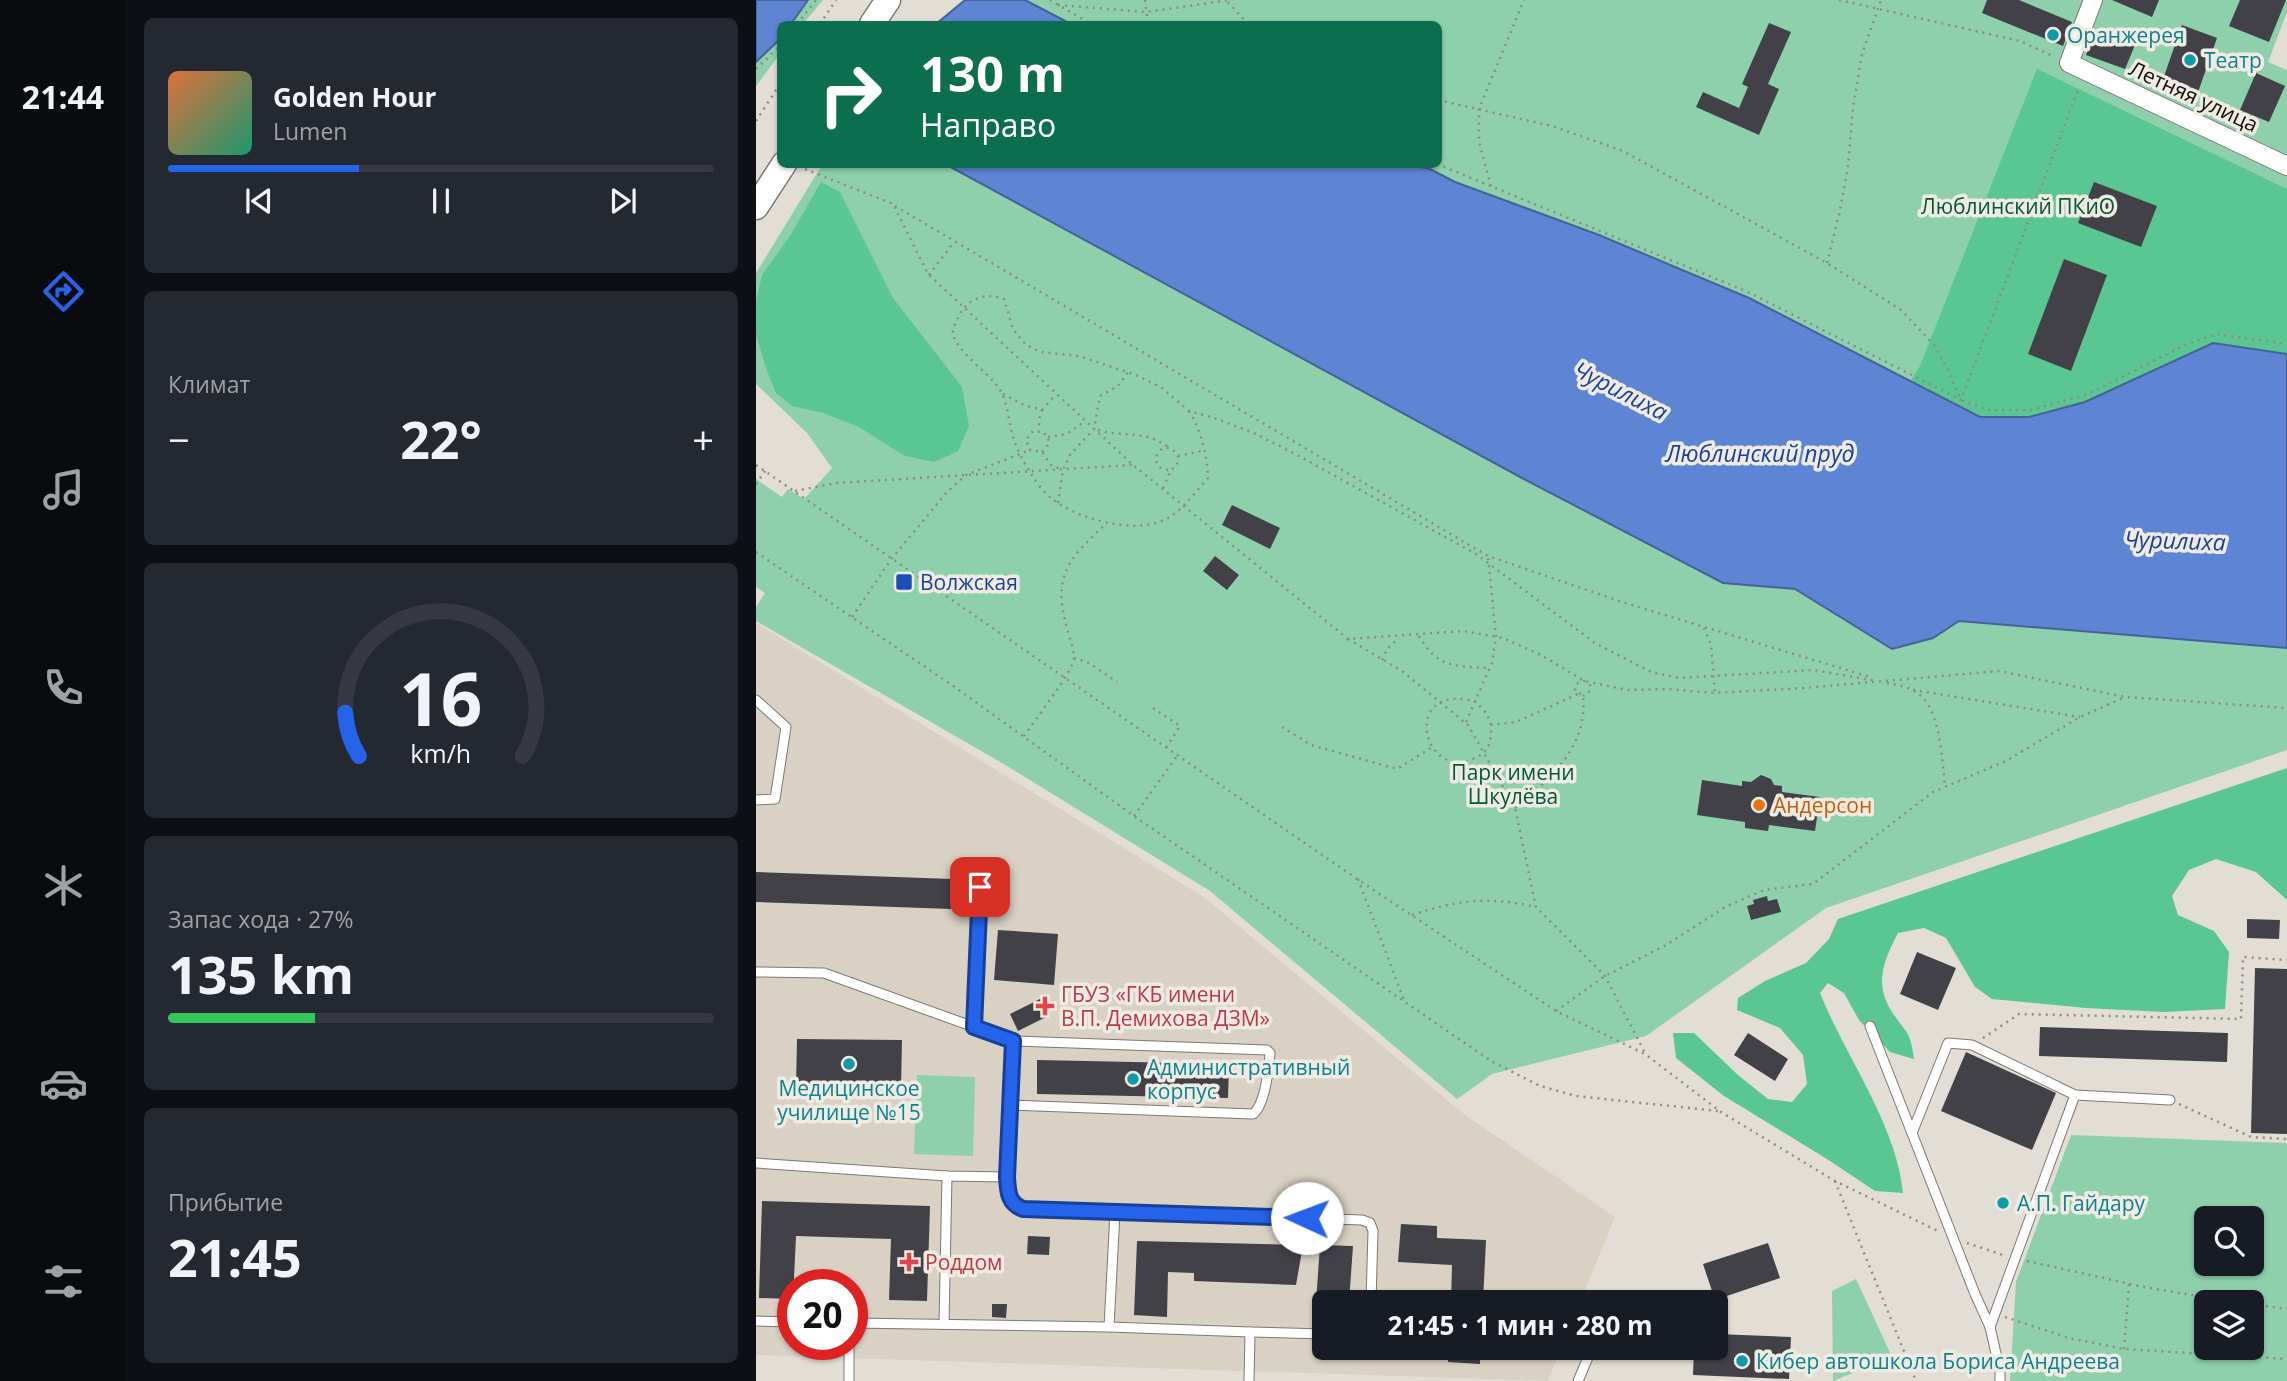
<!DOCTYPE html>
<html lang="ru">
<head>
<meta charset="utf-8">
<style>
  :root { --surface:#171b24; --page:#242831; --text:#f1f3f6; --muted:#9ea1a6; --line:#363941; --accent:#2563eb }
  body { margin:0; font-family:"Open Sans",sans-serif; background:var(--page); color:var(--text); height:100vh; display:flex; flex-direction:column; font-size:26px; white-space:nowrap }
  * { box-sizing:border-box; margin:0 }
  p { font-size:23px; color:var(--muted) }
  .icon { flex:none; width:38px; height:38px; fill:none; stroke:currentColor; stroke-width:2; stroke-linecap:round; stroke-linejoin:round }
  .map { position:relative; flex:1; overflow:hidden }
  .sheet { display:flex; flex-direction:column; gap:18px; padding:18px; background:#0d0f14; width:630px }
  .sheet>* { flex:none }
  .guide { position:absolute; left:21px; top:21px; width:665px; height:147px; border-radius:10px; box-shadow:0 2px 5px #0004; background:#0b6e4f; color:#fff; overflow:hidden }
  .controls { position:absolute; left:1438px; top:1206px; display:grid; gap:14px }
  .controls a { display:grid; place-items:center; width:70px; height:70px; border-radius:10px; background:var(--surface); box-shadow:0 2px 5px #0004; font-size:35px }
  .speed { position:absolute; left:21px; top:1269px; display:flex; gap:14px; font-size:35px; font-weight:700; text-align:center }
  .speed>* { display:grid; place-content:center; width:91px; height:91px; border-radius:50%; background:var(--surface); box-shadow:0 2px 5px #0004; line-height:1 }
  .speed .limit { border:10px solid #d22; background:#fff; color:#111 }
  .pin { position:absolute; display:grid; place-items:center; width:60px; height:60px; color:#fff; margin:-30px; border-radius:14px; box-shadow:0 4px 10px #0006 }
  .me { position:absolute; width:77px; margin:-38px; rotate:272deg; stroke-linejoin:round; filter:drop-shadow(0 0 5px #0008) }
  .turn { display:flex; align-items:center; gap:24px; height:147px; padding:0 28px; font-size:32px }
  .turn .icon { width:91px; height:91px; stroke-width:2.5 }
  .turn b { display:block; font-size:49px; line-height:60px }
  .big { font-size:52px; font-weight:700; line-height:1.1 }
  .sheet .tile { flex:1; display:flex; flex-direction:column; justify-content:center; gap:10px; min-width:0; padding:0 24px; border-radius:10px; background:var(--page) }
  .sheet .dial { align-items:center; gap:0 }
  .dial svg { height:182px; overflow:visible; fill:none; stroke:var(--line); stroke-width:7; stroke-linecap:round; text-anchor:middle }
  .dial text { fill:var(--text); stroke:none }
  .song { display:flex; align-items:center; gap:21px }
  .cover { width:84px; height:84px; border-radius:10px; background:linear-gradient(135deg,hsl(20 70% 55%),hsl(160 70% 35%)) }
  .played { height:7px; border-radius:4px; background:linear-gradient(90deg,var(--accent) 35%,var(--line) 35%) }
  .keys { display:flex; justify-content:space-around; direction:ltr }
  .heat { display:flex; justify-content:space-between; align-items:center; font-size:38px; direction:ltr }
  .charge { height:10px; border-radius:5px; background:linear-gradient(90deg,#34c759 27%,var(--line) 0) }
  .trip { position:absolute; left:556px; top:1290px; width:416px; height:70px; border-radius:10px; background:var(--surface); box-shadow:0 2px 5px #0004; font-weight:700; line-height:70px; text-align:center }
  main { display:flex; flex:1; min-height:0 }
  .menu { display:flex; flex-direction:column; width:126px; justify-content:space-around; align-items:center; background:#090b0e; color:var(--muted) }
  .menu .icon { width:49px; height:49px }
  .menu .on { color:var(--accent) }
  .menu b { font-size:32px; color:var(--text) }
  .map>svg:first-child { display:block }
  .built { fill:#d9d1c3; fill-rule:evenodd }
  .green { fill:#8ed0ac; fill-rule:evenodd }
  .forest { fill:#5ac691 }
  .water { fill:#5d85d3; stroke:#466298; stroke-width:2 }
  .building { fill:#424148 }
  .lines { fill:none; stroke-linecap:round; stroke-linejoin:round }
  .service-casing { stroke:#7c7972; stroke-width:11 }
  .minor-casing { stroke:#7c7972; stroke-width:20 }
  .secondary-casing { stroke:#7c7972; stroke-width:27 }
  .path { stroke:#8e8b85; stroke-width:2.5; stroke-dasharray:2 5; stroke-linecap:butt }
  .service { stroke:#fff; stroke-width:9 }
  .minor { stroke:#fff; stroke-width:18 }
  .secondary { stroke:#fff; stroke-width:24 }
  .route-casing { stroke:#184099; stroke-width:18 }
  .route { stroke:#2563eb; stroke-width:12 }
  .culture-dot { fill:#0f9aa8; stroke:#efebe3; stroke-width:2.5 }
  .transit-dot { fill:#1a4fb4; stroke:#efebe3; stroke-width:2.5 }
  .food-dot { fill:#e8710a; stroke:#efebe3; stroke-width:2.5 }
  .health-dot { fill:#e0444e; stroke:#efebe3; stroke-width:2.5 }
  .labels { text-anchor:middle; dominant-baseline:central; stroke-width:7; stroke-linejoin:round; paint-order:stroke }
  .culture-label { font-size:21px; fill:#0d838f; stroke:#efebe3; text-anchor:start }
  .street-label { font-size:21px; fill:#12110e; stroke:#efebe3 }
  .park-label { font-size:21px; fill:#005a38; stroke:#efebe3 }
  .transit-label { font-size:21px; fill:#164399; stroke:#efebe3; text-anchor:start }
  .food-label { font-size:21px; fill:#c56008; stroke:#efebe3; text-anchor:start }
  .health-label { font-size:21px; fill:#be3a42; stroke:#efebe3; text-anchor:start }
  .water-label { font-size:23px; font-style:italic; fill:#17429e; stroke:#efebe3 }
</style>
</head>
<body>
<main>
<nav class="menu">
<b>21:44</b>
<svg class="icon on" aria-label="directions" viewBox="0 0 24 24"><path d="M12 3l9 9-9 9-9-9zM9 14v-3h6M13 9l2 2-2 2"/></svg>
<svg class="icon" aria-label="music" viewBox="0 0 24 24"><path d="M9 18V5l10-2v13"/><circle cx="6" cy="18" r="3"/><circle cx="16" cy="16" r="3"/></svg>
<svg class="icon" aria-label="phone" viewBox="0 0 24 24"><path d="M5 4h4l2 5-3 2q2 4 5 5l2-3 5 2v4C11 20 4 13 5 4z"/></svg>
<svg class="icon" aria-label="climate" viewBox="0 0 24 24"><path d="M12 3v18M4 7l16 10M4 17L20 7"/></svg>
<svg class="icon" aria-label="car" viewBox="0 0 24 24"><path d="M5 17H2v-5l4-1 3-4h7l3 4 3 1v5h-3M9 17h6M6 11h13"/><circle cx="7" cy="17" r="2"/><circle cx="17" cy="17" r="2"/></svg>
<svg class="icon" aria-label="filters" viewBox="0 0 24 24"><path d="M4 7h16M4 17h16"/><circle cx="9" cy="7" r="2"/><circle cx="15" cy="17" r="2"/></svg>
</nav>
<section class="sheet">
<div class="tile">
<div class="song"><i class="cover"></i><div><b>Golden Hour</b><p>Lumen</p></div></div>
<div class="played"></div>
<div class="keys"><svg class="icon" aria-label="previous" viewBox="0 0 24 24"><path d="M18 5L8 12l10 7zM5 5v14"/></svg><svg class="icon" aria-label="pause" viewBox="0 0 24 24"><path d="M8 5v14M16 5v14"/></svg><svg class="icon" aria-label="next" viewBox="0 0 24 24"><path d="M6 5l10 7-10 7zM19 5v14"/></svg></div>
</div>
<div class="tile"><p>Климат</p>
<div class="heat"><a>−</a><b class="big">22°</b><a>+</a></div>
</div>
<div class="tile dial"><svg viewBox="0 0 100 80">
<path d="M14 69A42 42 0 1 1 86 69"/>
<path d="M14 69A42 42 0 0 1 8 50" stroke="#2563eb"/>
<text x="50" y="56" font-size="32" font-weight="700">16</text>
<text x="50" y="72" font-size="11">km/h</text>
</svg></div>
<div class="tile"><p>Запас хода · 27%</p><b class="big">135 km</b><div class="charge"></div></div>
<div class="tile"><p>Прибытие</p><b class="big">21:45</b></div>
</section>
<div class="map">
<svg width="1531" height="1381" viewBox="0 0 1531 1381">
  <rect width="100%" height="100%" fill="#e2ded6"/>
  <!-- built -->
  <path class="built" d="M0,623L448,897L709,1115L859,1217L824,1302H569V1348H805L792,1381L0,1355ZM37,1284H96V1344H37Z"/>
  <!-- green -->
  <g class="green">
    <path d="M0,0H67L47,24H24V54L0,86Z"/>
    <path d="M269,0H1531V12L1512,62L1531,70V354L1517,350L1224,417L993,298L843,235L699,182L674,169L653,165L682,164V24H315Z"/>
    <path d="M66,165H191L766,478L967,583L1039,589L1136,649L1177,638L1202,621L1531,648V750L1070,908L890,1036L736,1074L701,1099L454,891L246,763L0,621V607L9,593L0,587V479L26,497L32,489L48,499L76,468L51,433L0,384V273Z"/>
    <path d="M161,1075L219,1077L217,1156L158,1154Z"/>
    <path d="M1315,1135L1531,1143V1381H1254L1260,1282ZM1451,1218H1496V1264H1451ZM1451,1302H1496V1348H1451Z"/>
    <path d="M1100,1279L1136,1357L1077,1381L1076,1291Z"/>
  </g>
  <!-- forest -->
  <g class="forest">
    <path d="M1281,69L1531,189V354L1457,343L1329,402L1273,417H1224L1154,382L1164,366Z"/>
    <path d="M65,182L84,192L137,298L206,387L213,426L202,451L178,462L149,456L103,427L67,413L36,406L20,393L11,371L0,335V301L6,275L34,236Z"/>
    <path d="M1531,768V900L1500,872L1460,859L1433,870L1416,896L1422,915L1458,931L1473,952L1469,1009L1408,1012L1330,1008L1236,999L1219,987L1190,938L1168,928L1142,933C1127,962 1117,985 1138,1015C1153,1036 1154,1032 1158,1059L1134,1052L1103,1020L1088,993L1072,983L1064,993C1090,1058 1140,1123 1147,1193L1119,1191L1071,1159L968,1096L920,1058L917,1033H938L982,1075L1012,1099L1036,1102L1051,1084L1047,1055L1024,1028L981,1010L982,998L1009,981L1050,963L1073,939L1082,919Z"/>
  </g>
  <!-- water -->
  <g class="water">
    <path d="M0,0H52L35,24H24V39L0,62Z"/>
    <path d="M209,0H269L315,24H180Z"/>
    <path d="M653,165L674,169L699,182L843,235L993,298L1224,417H1273L1329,402L1457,343L1531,354V648L1203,621L1177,638L1136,649L1039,589L967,583L766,478L191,165Z"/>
  </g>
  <!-- building -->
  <g class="building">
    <path d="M1231,0H1263L1316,22L1307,46L1226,13Z"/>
    <path d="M1356,0H1403L1396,17Z"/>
    <path d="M1484,0H1530L1513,42L1473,26Z"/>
    <path d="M1013,23L1035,32L1012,84L1023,89L1003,135L940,107L947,92L983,108L992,87L986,84Z"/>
    <path d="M1426,25L1461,38L1441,95L1406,82Z"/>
    <path d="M1340,30L1379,45L1369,69L1330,55Z"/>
    <path d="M1500,73L1529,86L1513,122L1484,110Z"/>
    <path d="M1338,182L1401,206L1385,247L1322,223Z"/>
    <path d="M1308,259L1351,275L1315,371L1272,354Z"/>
    <path d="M476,505L524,528L514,549L466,525Z"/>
    <path d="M459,556L483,575L471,590L447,571Z"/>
    <path d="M1005,775L1015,779L1018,785L1026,786V792L1064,797L1059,831L1013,825L1012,831L989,828V822L941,815L946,780L986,786V781L995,782Z"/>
    <path d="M0,872L196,879L195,909L0,902Z"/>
    <path d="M1011,896L1012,901L1021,899L1025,912L995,920L991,906L998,904L997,900Z"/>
    <path d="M1491,919L1524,920L1523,939L1491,938Z"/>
    <path d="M242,930L302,934L298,985L238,980Z"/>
    <path d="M1161,952L1200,968L1182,1010L1144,994Z"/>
    <path d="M1499,968L1531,969V1134L1495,1133Z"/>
    <path d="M286,998L294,1015L262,1031L254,1014Z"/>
    <path d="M1284,1027L1472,1033L1471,1062L1283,1056Z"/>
    <path d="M992,1033L1032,1059L1019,1081L978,1055Z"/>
    <path d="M41,1039L146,1040L145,1088H111V1092L76,1091V1088L40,1087Z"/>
    <path d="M1210,1052L1300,1093L1276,1150L1185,1111Z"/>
    <path d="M281,1060L473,1064L472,1098L281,1094Z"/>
    <path d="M6,1201L174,1206L171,1301L133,1300L135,1239L40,1236L37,1299L3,1298Z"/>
    <path d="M645,1224L681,1226V1238L730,1240L727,1302H695L696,1265L642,1262Z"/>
    <path d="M272,1236L294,1237L293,1255L271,1254Z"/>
    <path d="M381,1241L547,1245L540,1285L438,1281V1273L412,1272L411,1317L378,1315Z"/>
    <path d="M1012,1243L1024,1278L959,1300L947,1264Z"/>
    <path d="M564,1245L597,1246L593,1302H560Z"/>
    <path d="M236,1304H251L250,1318L236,1317Z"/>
    <path d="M961,1334L1035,1337L1033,1379L937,1375L938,1348H961Z"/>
    <path d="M693,1348H724V1364L692,1362Z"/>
  </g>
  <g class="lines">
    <defs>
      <g id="service">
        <path d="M0,700L30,727L19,799L0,800"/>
        <path d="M0,972L68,973L257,1041L511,1050L514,1053C513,1068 509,1105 497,1114L254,1105"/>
        <path d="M1114,1026L1219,1294L1234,1327"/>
        <path d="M218,1027L224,887"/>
        <path d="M1156,1133L1192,1043L1216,1045L1319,1095"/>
        <path d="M0,1163L191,1176L251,1177C252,1192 252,1203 267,1209L359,1212L353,1327L494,1332L493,1381"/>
        <path d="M251,1177L257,1041"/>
        <path d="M359,1212L606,1220L614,1223L617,1231L615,1302"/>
        <path d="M0,1321L37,1322"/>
        <path d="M96,1323L353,1327"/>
        <path d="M188,1324L191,1176"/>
        <path d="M494,1332L569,1334"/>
        <path d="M93,1381V1344"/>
        <path d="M822,1381L836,1348"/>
        <path d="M1244,1381V1371L1234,1327L1319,1095L1414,1100"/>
      </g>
      <path id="minor" d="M1337,0L1313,63L1531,166"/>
      <g id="secondary">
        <path d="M116,24L132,0"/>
        <path d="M0,207L28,164"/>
      </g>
    </defs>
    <!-- service casing -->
    <use href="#service" class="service-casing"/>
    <!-- minor casing -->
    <use href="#minor" class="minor-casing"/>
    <!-- secondary casing -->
    <use href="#secondary" class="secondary-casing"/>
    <!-- path -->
    <g class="path">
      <path d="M294,0L335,24"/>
      <path d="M389,0L392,24"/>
      <path d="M1083,0L1264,41L1299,57"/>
      <path d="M472,2L492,24"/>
      <path d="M302,5L390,12L475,0"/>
      <path d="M41,24L60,0"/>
      <path d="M64,24L80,0"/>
      <path d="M0,69L24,46"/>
      <path d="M682,100L796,126L867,151L1071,263L1145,310L1178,345L1192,370L1205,400L1233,410H1275L1332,394L1425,347L1459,334L1531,344"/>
      <path d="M0,121L24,84"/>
      <path d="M681,164L992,292L1205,400L1323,87"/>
      <path d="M49,169L137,204L172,274L377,465L592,639L708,631L747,638L787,656L828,681L872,690L912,689L959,693L1048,688L1243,671L1369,697L1531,708"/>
      <path d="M735,186L723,142V109L768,0"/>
      <path d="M139,206L732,556L866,602L1114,677"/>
      <path d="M1071,263L1083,215L1092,167L1097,107L1106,54L1125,0"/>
      <path d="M173,275L198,242"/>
      <path d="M247,394L268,405L286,410L283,420V430"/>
      <path d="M286,410L300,394"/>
      <path d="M433,411C445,430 451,455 452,478C438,493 425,514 405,521C375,534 318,518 294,497C286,491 279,480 274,472C267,461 259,446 256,433C252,418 252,401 242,387C232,372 195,348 197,330C197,326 200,323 201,320C209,300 228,291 248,299L257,329L269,344L284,352L323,356L380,375L406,388L433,411L458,418L498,433L543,456L720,554L839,643L895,672L923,678L1058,670L1121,681"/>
      <path d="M342,430C368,438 388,429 412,447"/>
      <path d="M292,437L311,434L329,421"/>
      <path d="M286,452L293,444L292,437L287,432L277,431L270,440L274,450L286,452L295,465L305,469"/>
      <path d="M422,456L446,451"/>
      <path d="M0,465L601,879L800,1011L889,1054L965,1112L1079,1181L1182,1231"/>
      <path d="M0,484L9,471"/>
      <path d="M407,488L415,470L421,465L422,456C406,431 386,471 415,470"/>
      <path d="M39,491L80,483L377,465"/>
      <path d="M302,503L307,470L314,455L338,429L344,396L362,386L372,372"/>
      <path d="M0,552L200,688L378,816L735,1061L784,1086L820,1096L962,1111"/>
      <path d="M96,617L136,558L191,492L210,475L274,450"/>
      <path d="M948,628L955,645L959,693"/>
      <path d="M663,636C681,668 699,666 733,668"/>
      <path d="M592,639L646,671L712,725L759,808L780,907L849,976L889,1053"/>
      <path d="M318,658L333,663L361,682"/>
      <path d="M626,660L631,649L643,638"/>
      <path d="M1131,683C1142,685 1157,687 1166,697C1185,716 1186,761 1189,786"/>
      <path d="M1157,690L1324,717"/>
      <path d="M397,708L424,726L410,748"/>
      <path d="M710,722L736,663L740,637L732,556"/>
      <path d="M735,725L731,714L719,701C712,700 704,698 697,699C649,703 672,782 721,757C735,750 735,739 735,725L760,722L822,694"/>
      <path d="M526,727L555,745L641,769L675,748"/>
      <path d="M268,736C278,721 317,672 318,658C318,647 311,631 309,620C297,571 318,554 351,523"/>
      <path d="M759,808C794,779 832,747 827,696L819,690L820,684L828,681L834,685V691L827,696"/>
      <path d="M378,816L421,756"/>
      <path d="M602,879L649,1003"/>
      <path d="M656,915C702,900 732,896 780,907"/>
      <path d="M800,1011L849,976L910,945L971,906L1008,890L1057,884L1177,792L1250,761L1324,717L1367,698"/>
      <path d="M1227,1038L1263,1014L1485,1019L1487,957L1531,960"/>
      <path d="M1423,1104L1495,1137L1531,1139"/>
      <path d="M1079,1181L1160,1381"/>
      <path d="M1211,1243L1247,1255"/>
      <path d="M1271,1261L1388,1287L1477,1302"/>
      <path d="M1496,1304L1531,1309"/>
      <path d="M1249,1317L1313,1338L1368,1349L1531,1359"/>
      <path d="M1368,1349L1373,1284"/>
    </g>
    <!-- service -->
    <use href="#service" class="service"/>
    <!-- minor -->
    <use href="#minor" class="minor"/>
    <!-- secondary -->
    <use href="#secondary" class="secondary"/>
  </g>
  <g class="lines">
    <defs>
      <path id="route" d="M224,887L218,1027L257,1041L251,1177C252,1192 252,1203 267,1209L551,1218"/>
    </defs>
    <!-- route casing -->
    <use href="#route" class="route-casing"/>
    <!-- route -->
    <use href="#route" class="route"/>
  </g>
  <!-- markers -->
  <g class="culture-dot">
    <circle cx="1297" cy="35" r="7"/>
    <circle cx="1434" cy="60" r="7"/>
    <circle cx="93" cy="1064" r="7"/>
    <circle cx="377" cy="1079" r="7"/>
    <circle cx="1247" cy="1203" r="7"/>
    <circle cx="986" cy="1361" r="7"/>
  </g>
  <rect class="transit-dot" x="139" y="573" width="18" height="18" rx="3.5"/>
  <circle class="food-dot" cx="1003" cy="805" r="7"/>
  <g class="health-dot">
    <path d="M285.5 995.5h7v7h7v7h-7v7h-7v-7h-7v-7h7z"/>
    <path d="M149.5 1251.5h7v7h7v7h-7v7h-7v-7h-7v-7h7z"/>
  </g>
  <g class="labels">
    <!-- culture labels -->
    <g class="culture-label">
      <text x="1311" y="35">Оранжерея</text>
      <text x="1448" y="60">Театр</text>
      <text x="391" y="1067">Административный<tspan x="391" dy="24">корпус</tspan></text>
      <text x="93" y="1088" text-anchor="middle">Медицинское<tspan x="93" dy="24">училище №15</tspan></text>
      <text x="1261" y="1203">А.П. Гайдару</text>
      <text x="1000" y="1361">Кибер автошкола Бориса Андреева</text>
    </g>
    <!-- street labels -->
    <g class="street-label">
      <text transform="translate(1438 96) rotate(25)">Летняя улица</text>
    </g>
    <!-- park labels -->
    <g class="park-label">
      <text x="1262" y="206">Люблинский ПКиО</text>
      <text x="757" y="772">Парк имени<tspan x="757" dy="24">Шкулёва</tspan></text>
    </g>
    <!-- transit labels -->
    <g class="transit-label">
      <text x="164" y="582">Волжская</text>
    </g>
    <!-- food labels -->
    <g class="food-label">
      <text x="1017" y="805">Андерсон</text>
    </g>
    <!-- health labels -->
    <g class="health-label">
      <text x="305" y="994">ГБУЗ «ГКБ имени<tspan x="305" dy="24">В.П. Демихова ДЗМ»</tspan></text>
      <text x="169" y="1262">Роддом</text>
    </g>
    <!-- water labels -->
    <g class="water-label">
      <text transform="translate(865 390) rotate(27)">Чурилиха</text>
      <text x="1004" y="453">Люблинский пруд</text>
      <text transform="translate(1419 540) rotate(2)">Чурилиха</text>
    </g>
  </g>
</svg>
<div class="controls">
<a><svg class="icon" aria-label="search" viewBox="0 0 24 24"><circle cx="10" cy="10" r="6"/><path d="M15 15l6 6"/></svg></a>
<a><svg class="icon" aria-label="layers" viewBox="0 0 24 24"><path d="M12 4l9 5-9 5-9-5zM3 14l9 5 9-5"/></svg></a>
</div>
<div class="speed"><div class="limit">20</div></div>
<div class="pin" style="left:224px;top:887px;background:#d93025"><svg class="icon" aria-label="arrive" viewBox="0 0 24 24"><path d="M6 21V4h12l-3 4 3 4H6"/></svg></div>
<svg class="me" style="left:551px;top:1218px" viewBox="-20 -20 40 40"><circle r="19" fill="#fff"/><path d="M0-13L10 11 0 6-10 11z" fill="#2563eb"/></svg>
<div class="trip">21:45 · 1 мин · 280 m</div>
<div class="guide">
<div class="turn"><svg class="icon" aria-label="right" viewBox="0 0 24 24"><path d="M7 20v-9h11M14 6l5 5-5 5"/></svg><div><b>130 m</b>Направо</div></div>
</div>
</div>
</main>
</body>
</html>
